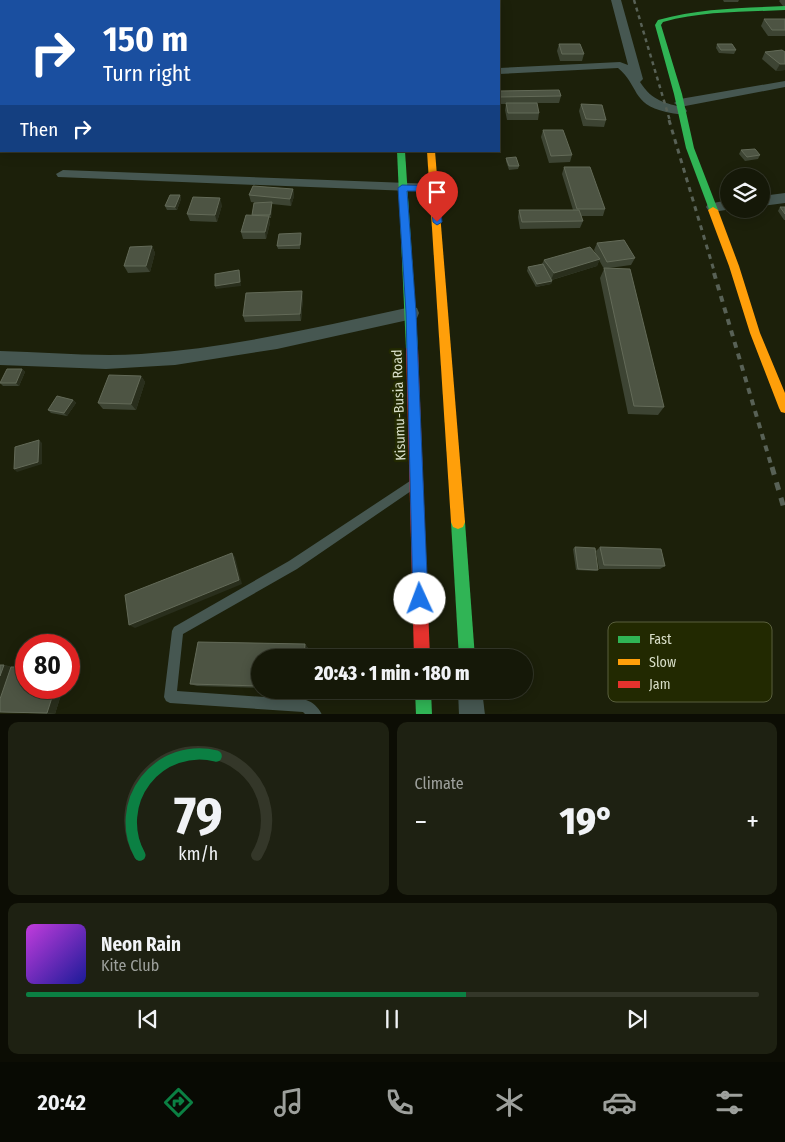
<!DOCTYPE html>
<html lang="en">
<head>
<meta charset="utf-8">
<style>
  :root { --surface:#151808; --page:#1e2112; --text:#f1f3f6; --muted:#9da09c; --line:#343729; --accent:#0b8043 }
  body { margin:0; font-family:"Fira Sans Condensed",sans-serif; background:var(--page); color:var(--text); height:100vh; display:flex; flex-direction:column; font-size:19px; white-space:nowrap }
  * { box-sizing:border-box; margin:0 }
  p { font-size:16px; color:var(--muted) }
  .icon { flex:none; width:28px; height:28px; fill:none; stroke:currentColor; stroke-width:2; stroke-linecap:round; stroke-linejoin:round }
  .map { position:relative; height:714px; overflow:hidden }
  .drawer { display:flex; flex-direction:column; gap:8px; padding:8px; background:#0c0d04; flex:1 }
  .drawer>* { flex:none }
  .hud { position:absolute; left:0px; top:0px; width:500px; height:152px; box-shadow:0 2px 12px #0003,0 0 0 1px var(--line); background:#1a4fa0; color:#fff; overflow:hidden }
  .fabs { position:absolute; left:720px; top:168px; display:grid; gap:10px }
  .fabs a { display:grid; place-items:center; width:50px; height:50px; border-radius:50%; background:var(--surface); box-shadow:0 2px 12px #0003,0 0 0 1px var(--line); font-size:25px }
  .speed { position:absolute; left:15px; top:634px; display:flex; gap:10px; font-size:25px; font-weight:700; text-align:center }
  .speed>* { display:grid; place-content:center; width:65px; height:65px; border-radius:50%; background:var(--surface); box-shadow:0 2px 12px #0003,0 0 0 1px var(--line); line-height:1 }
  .speed .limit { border:8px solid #d22; background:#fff; color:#111 }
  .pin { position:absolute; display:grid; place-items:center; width:42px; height:42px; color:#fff; margin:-51px -21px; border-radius:50% 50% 50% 0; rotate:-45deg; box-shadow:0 0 5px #0007 }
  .pin .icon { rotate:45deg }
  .me { position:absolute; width:55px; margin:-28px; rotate:358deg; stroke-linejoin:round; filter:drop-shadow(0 0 4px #0008) }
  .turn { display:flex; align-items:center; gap:18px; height:105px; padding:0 20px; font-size:22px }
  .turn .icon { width:65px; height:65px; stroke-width:2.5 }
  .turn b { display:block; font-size:35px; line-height:42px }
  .then { display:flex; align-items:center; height:48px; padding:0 20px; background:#0003; gap:10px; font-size:19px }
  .big { font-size:38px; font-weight:800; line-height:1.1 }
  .drawer .widget { flex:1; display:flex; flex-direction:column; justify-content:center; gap:8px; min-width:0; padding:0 18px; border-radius:10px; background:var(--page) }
  .drawer .dial { align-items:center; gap:0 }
  .dial svg { height:130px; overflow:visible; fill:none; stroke:var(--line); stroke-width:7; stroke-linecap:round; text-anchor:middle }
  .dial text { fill:var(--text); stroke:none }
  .song { display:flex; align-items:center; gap:15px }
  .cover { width:60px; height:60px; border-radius:8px; background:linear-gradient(135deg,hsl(290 70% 55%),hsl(240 70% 35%)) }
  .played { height:5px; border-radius:2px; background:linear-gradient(90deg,var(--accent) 60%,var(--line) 60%) }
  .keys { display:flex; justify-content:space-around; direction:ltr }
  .heat { display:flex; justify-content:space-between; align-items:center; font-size:28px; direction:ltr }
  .drawer .tiles { flex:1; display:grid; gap:8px; grid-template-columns:1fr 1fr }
  .widget:last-child { grid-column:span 2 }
  .trip { position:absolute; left:251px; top:649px; width:282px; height:50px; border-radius:25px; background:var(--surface); box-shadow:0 2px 12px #0003,0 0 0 1px var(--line); font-weight:800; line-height:50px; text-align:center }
  .dock { display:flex; height:80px; justify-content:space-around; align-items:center; background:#080a03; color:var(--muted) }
  .dock .icon { width:35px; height:35px }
  .dock .selected { color:var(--accent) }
  .dock b { font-size:22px; color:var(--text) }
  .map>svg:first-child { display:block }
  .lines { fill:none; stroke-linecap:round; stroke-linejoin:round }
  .lane { fill:#465751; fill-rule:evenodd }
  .street { fill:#465751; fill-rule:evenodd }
  .fast { fill:#30b455; fill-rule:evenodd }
  .slow { fill:#ff9f0a; fill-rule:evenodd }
  .jam { fill:#e5322d; fill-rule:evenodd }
  .rail-far3 { stroke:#586156; stroke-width:2.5; stroke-dasharray:4 4; stroke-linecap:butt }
  .rail-far2 { stroke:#586156; stroke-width:3; stroke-dasharray:5 5; stroke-linecap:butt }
  .rail-far1 { stroke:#586156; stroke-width:4; stroke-dasharray:6 6; stroke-linecap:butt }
  .rail { stroke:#586156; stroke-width:5; stroke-dasharray:8 8; stroke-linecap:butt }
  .wall { fill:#3d4433 }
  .shaded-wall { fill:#292e1c }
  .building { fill:#4d5443; stroke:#636a58 }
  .route { fill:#1a73e8; stroke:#114b97 }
  .labels { text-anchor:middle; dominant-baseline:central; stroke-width:5; stroke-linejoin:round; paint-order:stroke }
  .street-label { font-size:14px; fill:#d8dec8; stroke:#222901 }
  .key { fill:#222901; stroke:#595f3d; stroke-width:1 }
  .key-label { font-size:14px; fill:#d8dec8 }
</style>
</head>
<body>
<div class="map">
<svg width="785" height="715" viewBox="0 0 785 715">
  <rect width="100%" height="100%" fill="#1c200a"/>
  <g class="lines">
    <!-- lane -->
    <path class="lane" d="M410,481L414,483L415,486L414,489L297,569L183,634L177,691L306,700C313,702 319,708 322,715H306L303,712L170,703L166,701L164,697L172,631L174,627L289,561Z"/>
    <!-- street -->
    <g class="street">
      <rect x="413" y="0" width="10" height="1"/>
      <path d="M611,0H621L643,79L640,82C652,101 665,103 685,108L687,111L685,114C679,115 672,113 666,112C631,104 639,85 618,68L499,74V68L620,62L628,65Z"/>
      <rect x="0" y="17" width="1" height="6"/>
      <path d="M785,81V87L680,107L674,103L680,99Z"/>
      <path d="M1,107V115L0,116V108Z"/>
      <path d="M63,170L435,184L440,185L442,188L440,191L435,192L58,177L56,174Z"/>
      <path d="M785,193V203L761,206V196Z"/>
      <path d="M729,200V209H732L713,212L708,210L706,207L708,204Z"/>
      <path d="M411,307L417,308L419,313L417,318L277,349L175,365L106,369L0,365V351C47,352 94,357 141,354C232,348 322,326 411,307Z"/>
      <path d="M458,690H482L485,715H459Z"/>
    </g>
    <!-- fast -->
    <g class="fast">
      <path d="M785,6V10C744,12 703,11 663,22L661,25L682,94L694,148L718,210L716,212H710L686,148L674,94L655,25L658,20C700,8 742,8 785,6Z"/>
      <path d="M397,151H405L418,349L416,352H408L406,349Z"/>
      <path d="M458,515L463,517L465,522L475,658H459L451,522L453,517Z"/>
      <path d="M415,690H431L432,715H416Z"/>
    </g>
    <!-- slow -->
    <g class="slow">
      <path d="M391,0H397L398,1H392Z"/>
      <path d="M427,151H435L465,522L463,527L458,529L453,527L451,522Z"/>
      <path d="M713,207L718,210L739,266L760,333L785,393V413L781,412L779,408L750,333L729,266L708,210Z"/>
    </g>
    <!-- jam -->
    <path class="jam" d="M412,344L416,346L418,349L430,658H414L406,349L408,346Z"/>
    <!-- rail-far3 -->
    <path class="rail-far3" d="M634,0L670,121"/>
    <!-- rail-far2 -->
    <path class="rail-far2" d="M669,120L715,274"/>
    <!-- rail-far1 -->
    <path class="rail-far1" d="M714,273L772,468"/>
    <!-- rail -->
    <path class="rail" d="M772,467L785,512"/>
  </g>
  <!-- wall -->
  <g class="wall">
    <path d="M290,0H324V1H291Z"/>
    <path d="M723,0H739L738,2H724Z"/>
    <path d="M780,0H785V6H783L779,1Z"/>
    <path d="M764,19H785V36H768L761,26Z"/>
    <path d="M559,44L584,54L582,61H560L557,51Z"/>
    <path d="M717,44L736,50L734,54L719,53L716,48Z"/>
    <path d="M782,50L785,70L776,71L762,59L765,52Z"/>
    <path d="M499,91L561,96L559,103H537L539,113L538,120H507L505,110L506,104H499Z"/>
    <path d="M581,104L606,120L604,127L583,126L579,111Z"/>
    <path d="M543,130L572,155L570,162L549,163L541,137Z"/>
    <path d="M741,150L760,155L758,159L745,161L739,154Z"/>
    <path d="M506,158L519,166L518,169L509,170L506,161Z"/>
    <path d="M564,167L605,209L603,216H581L583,221L580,228L520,229L518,217L519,210H573L562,174Z"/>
    <path d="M293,189L294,196L291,206L272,204L271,218H269L270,223L266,239H243L241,232L252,215L257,203L251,202L249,195Z"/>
    <path d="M180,195L181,199L177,210H167L165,206Z"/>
    <path d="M222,205L217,222L190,221L187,214Z"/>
    <path d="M780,207H785V220H784L778,211Z"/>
    <path d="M301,237L300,249H278L277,246Z"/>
    <path d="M597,243L635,258L631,265L609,268L664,407L658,415L628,414L600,278L604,269L599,260L597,266L552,280V281L551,284L536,287L527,271L528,267L542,264L544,260L597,256L594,250Z"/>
    <path d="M152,246L155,253L150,272L128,273L124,266Z"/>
    <path d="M303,298L301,321L245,322L243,316Z"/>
    <path d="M22,369L25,372L19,386H3L0,383Z"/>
    <path d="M141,376L145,382L136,410L103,409L98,403Z"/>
    <path d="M73,400L76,403L67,416L51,413L48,410Z"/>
    <path d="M575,547L598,570L596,571L576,570L573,549Z"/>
    <path d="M600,547L665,566L660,569H599L596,551Z"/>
    <path d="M198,642L305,644L308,648L307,658H260V688L197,686L190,684Z"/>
    <path d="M4,665L12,667L26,688H63L55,714L0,712Z"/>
  </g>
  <!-- shaded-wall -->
  <g class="shaded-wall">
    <path d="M780,64H785V70L776,71Z"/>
    <path d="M293,189L294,196L291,206L290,199Z"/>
    <path d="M180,195L181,199L177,210L175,207Z"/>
    <path d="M220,198L222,205L217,222L215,215Z"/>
    <path d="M272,202V206L271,218L270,215Z"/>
    <path d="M269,216L270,223L266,239L265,232Z"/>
    <path d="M152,246L155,253L150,272L146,266Z"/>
    <path d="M600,259L597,266L551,280L554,273Z"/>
    <path d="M239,270L240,273L241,286L216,289L215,286Z"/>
    <path d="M552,281L551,284L536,287L537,284Z"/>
    <path d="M302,291L303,298L301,321L300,314Z"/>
    <path d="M22,369L25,372L19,386L16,383Z"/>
    <path d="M141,376L145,382L136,410L131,404Z"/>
    <path d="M73,400L76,403L67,416L64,413Z"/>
    <path d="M39,440L42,443V464L17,472L14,469Z"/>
    <path d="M232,553L235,557L242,584L135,628L129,625Z"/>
    <path d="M305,644L308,648L307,658H304Z"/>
    <path d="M4,665L12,667L0,705V676Z"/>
    <path d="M55,688H63L55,714L47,713Z"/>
  </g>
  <!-- building -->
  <g class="building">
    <path d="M58,0H68L67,1H57Z"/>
    <path d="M68,0H99L98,1H67Z"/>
    <path d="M329,0H340V1H328Z"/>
    <path d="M764,19H785V30H772Z"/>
    <path d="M559,44H580L584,54H562Z"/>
    <path d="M717,44H732L736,50H721Z"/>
    <path d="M782,50L785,52V64H780L765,52Z"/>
    <path d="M1,54V66H0V55Z"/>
    <path d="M559,90L561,96L499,97V91Z"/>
    <path d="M506,103H537L539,113H508Z"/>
    <path d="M581,104L602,105L606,120L586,119Z"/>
    <path d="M543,130H563L572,155L551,156Z"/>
    <path d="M755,149L760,155L747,157L741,150Z"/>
    <path d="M516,157L519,166H509L506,158Z"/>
    <path d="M564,167H590L605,209H577Z"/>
    <path d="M253,186L293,189L290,199L249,195Z"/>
    <path d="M170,195H180L175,207L165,206Z"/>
    <path d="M193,197L220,198L215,215L187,214Z"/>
    <path d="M272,202L270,215H252L254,203Z"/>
    <path d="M780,207H785V214Z"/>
    <path d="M519,210H579L583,221L522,222Z"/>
    <path d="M246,215L269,216L265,232H241Z"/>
    <path d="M301,233L300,245L277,246L279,234Z"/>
    <path d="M624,240L635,258L607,262L597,243Z"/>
    <path d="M152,246L146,266H124L130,247Z"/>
    <path d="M590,247L600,259L554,273L544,260Z"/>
    <path d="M543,264L552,281L537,284L528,267Z"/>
    <path d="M604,268L630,269L664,407L634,406Z"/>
    <path d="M239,270L240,282L215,286V274Z"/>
    <path d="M302,291L300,314L243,316L246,293Z"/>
    <path d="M7,369H22L16,383H0Z"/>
    <path d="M109,375L141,376L131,404L98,403Z"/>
    <path d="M57,396L73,400L64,413L48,410Z"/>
    <path d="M39,440L38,462L14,469L15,447Z"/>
    <path d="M575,547L595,548L598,570L578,569Z"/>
    <path d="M600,547L661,549L665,566L604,565Z"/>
    <path d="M232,553L239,580L129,625L125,595Z"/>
    <path d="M198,642L305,644L304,658H260V686L190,684Z"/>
    <path d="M0,665H4L0,676Z"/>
    <path d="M11,667H26V688H55L47,713L0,712V699Z"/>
  </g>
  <!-- route -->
  <path class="route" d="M402,185L438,186L442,222L437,225L433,222L430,191H407L416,312L428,599L426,604L420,606L415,604L413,599L406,312L398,188Z"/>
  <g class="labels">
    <!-- street labels -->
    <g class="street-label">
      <text transform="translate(399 405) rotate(-92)">Kisumu-Busia Road</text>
    </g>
  </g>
  <!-- legend -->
  <rect x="608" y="622" width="164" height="80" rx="8" class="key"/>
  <rect x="618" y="636" width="22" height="7" fill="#30b455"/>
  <rect x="618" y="659" width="22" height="6" fill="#ff9f0a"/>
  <rect x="618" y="681" width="22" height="7" fill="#e5322d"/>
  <g class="key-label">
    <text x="649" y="644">Fast</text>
    <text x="649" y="667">Slow</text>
    <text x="649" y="689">Jam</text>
  </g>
</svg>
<div class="fabs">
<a><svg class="icon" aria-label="layers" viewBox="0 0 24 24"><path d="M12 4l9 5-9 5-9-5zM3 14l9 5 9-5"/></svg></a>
</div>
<div class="speed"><div class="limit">80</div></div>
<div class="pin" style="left:437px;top:222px;background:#d93025"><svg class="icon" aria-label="arrive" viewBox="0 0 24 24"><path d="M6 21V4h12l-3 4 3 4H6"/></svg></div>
<svg class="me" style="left:420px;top:599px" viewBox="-20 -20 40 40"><circle r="19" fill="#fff"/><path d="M0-13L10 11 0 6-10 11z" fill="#1a73e8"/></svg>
<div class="trip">20:43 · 1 min · 180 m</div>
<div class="hud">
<div class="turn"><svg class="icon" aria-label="right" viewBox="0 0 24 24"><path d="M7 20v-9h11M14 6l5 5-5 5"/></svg><div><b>150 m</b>Turn right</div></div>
<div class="then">Then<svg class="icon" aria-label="right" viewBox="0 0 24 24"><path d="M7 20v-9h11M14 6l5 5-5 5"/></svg></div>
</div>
</div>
<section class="drawer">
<div class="tiles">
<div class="widget dial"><svg viewBox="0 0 100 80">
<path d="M14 69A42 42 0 1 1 86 69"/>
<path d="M14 69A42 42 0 0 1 61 8" stroke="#0b8043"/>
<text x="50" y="56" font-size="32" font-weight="700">79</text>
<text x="50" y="72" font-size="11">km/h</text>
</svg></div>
<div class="widget"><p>Climate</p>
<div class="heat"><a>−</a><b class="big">19°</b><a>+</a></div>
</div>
<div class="widget">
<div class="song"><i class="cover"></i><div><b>Neon Rain</b><p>Kite Club</p></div></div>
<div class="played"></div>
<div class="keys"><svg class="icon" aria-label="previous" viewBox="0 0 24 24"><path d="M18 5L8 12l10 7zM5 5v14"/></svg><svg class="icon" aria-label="pause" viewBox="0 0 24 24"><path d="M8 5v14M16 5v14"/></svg><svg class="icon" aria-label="next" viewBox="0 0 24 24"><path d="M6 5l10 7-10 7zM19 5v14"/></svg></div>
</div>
</div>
</section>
<nav class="dock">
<b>20:42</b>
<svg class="icon selected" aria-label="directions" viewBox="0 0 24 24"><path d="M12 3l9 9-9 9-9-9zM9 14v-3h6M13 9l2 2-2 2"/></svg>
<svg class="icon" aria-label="music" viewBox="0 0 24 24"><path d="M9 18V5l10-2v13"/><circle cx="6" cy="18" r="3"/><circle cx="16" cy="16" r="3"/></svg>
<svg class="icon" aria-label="phone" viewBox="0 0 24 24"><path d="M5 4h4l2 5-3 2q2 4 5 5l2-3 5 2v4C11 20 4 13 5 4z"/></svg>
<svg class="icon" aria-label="climate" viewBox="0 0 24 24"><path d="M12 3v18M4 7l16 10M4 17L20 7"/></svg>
<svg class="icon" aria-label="car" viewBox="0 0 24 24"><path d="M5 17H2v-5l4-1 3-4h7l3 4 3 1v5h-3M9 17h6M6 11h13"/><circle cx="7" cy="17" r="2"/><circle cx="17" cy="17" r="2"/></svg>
<svg class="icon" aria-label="filters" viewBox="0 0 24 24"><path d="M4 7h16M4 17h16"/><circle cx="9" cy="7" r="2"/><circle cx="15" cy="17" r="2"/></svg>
</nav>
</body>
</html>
